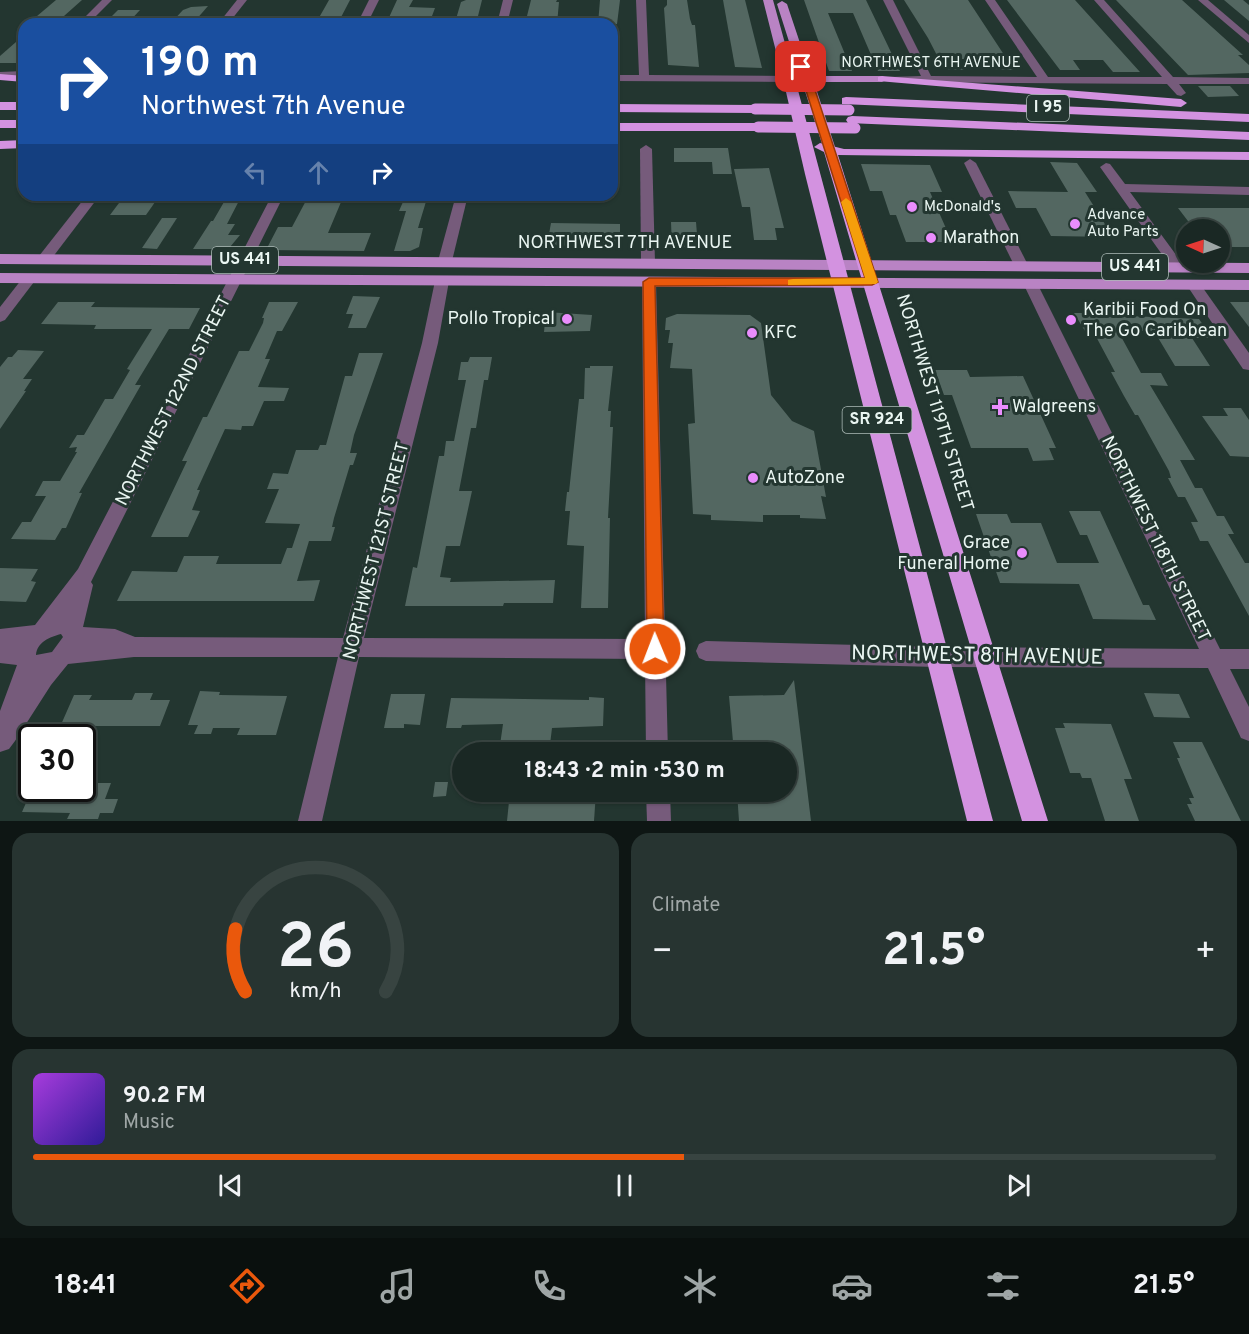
<!DOCTYPE html>
<html lang="en">
<head>
<meta charset="utf-8">
<style>
  :root { --surface:#1a2824; --page:#273431; --text:#f1f3f6; --muted:#9fa6a6; --line:#384441; --accent:#ea580c }
  body { margin:0; font-family:Overpass,sans-serif; background:var(--page); color:var(--text); height:100vh; display:flex; flex-direction:column; font-size:22px; white-space:nowrap }
  * { box-sizing:border-box; margin:0 }
  p { font-size:20px; color:var(--muted) }
  .icon { flex:none; width:33px; height:33px; fill:none; stroke:currentColor; stroke-width:2; stroke-linecap:round; stroke-linejoin:round }
  .map { position:relative; height:821px; overflow:hidden }
  .drawer { display:flex; flex-direction:column; gap:12px; padding:12px; background:#0e1614; flex:1 }
  .drawer>* { flex:none }
  .guide { position:absolute; left:18px; top:18px; width:600px; height:183px; border-radius:18px; box-shadow:0 2px 4px #0004,0 0 0 2px var(--line); background:#1a4fa0; color:#fff; overflow:hidden }
  .needle { width:39px; rotate:273deg }
  .buttons { position:absolute; left:1176px; top:219px; display:grid; gap:12px }
  .buttons a { display:grid; place-items:center; width:54px; height:54px; border-radius:50%; background:var(--surface); box-shadow:0 2px 4px #0004,0 0 0 2px var(--line); font-size:30px }
  .speed { position:absolute; left:18px; top:724px; display:flex; gap:12px; font-size:30px; font-weight:700; text-align:center }
  .speed>* { display:grid; place-content:center; width:78px; height:78px; border-radius:50%; background:var(--surface); box-shadow:0 2px 4px #0004,0 0 0 2px var(--line); line-height:1 }
  .speed .limit { border:3px solid #111; border-radius:9px; background:#fff; color:#111 }
  .pin { position:absolute; display:grid; place-items:center; width:51px; height:51px; color:#fff; margin:-26px; border-radius:12px; box-shadow:0 3px 9px #0006 }
  .me { position:absolute; width:66px; margin:-33px; rotate:359deg; stroke-linejoin:round; filter:drop-shadow(0 0 4px #0008) }
  .turn { display:flex; align-items:center; gap:21px; height:126px; padding:0 24px; font-size:27px }
  .turn .icon { width:78px; height:78px; stroke-width:2.5 }
  .turn b { display:block; font-size:42px; line-height:51px }
  .lanes { display:flex; align-items:center; height:57px; padding:0 24px; background:#0003; justify-content:center; gap:30px; direction:ltr }
  .lanes .off { opacity:.35 }
  .big { font-size:45px; font-weight:700; line-height:1.1 }
  .drawer .widget { flex:1; display:flex; flex-direction:column; justify-content:center; gap:9px; min-width:0; padding:0 21px; border-radius:18px; background:var(--page) }
  .drawer .dial { align-items:center; gap:0 }
  .dial svg { height:156px; overflow:visible; fill:none; stroke:var(--line); stroke-width:7; stroke-linecap:round; text-anchor:middle }
  .dial text { fill:var(--text); stroke:none }
  .song { display:flex; align-items:center; gap:18px }
  .cover { width:72px; height:72px; border-radius:9px; background:linear-gradient(135deg,hsl(280 70% 55%),hsl(250 70% 35%)) }
  .played { height:6px; border-radius:3px; background:linear-gradient(90deg,var(--accent) 55%,var(--line) 55%) }
  .keys { display:flex; justify-content:space-around; direction:ltr }
  .heat { display:flex; justify-content:space-between; align-items:center; font-size:33px; direction:ltr }
  .drawer .tiles { flex:1; display:grid; gap:12px; grid-template-columns:1fr 1fr }
  .widget:last-child { grid-column:span 2 }
  .trip { position:absolute; left:452px; top:742px; width:345px; height:60px; border-radius:30px; background:var(--surface); box-shadow:0 2px 4px #0004,0 0 0 2px var(--line); font-weight:700; line-height:60px; text-align:center }
  .tab-bar { display:flex; height:96px; justify-content:space-around; align-items:center; background:#0a100e; color:var(--muted) }
  .tab-bar .icon { width:42px; height:42px }
  .tab-bar .on { color:var(--accent) }
  .tab-bar b { font-size:27px; color:var(--text) }
  .map>svg:first-child { display:block }
  .building { fill:#536761 }
  .lines { fill:none; stroke-linecap:round; stroke-linejoin:round }
  .minor { fill:#765b7b; fill-rule:evenodd }
  .major { fill:#b983c4; fill-rule:evenodd }
  .highway { fill:#d392e0; fill-rule:evenodd }
  .highway-bridge { stroke:#d392e0; stroke-width:11 }
  .route { fill:#ea580c; stroke:#983908; stroke-width:1.5 }
  .slow { fill:#f59e0b }
  .poi-dot { fill:#ea8dfd; stroke:#233630; stroke-width:2 }
  .labels { text-anchor:middle; dominant-baseline:central; stroke-width:6; stroke-linejoin:round; paint-order:stroke }
  .far-street-label { font-size:15px; fill:#eaf6f2; stroke:#233630 }
  .far-poi-label { font-size:15px; fill:#eaf6f2; stroke:#233630; text-anchor:start }
  .shield { fill:#233630; stroke:#aebcb8; stroke-width:1.5 }
  .shield-label { font-size:16px; font-weight:bold; fill:#eaf6f2 }
  .poi-label { font-size:18px; fill:#eaf6f2; stroke:#233630; text-anchor:start }
  .street-label { font-size:18px; fill:#eaf6f2; stroke:#233630 }
  .near-street-label { font-size:21px; fill:#eaf6f2; stroke:#233630 }
</style>
</head>
<body>
<div class="map">
<svg width="1249" height="821" viewBox="0 0 1249 821">
  <rect width="100%" height="100%" fill="#233630"/>
  <!-- building -->
  <g class="building">
    <path d="M56,0H82L55,24L30,22Z"/>
    <path d="M329,0H350L338,23H316Z"/>
    <path d="M397,0H413L409,7L435,8L429,24H386Z"/>
    <path d="M466,0H482L476,24H458L460,19H456L461,2Z"/>
    <path d="M531,0H557L556,2H559L557,24H525Z"/>
    <path d="M600,0H620L617,24H598Z"/>
    <path d="M667,0H687L690,19L692,25H695L699,67L668,65L664,8L667,5Z"/>
    <path d="M723,0H745L762,68L735,67Z"/>
    <path d="M804,0H866L900,71H878L853,13H828L852,71H829Z"/>
    <path d="M904,0H968L1014,70L993,69L988,59H959L964,70L944,69L928,38Z"/>
    <path d="M1007,0H1075L1140,72H1113L1103,60H1073L1080,70H1060Z"/>
    <path d="M1116,0H1182L1243,55H1238L1249,65V73L1188,75Z"/>
    <path d="M1224,0H1243L1249,5V21Z"/>
    <path d="M208,6L195,21L189,24H170L183,10L191,7Z"/>
    <path d="M118,10H140L127,24L105,23Z"/>
    <path d="M24,35V56L16,63H0V56Z"/>
    <path d="M1198,86H1230L1239,96L1208,97Z"/>
    <path d="M674,148H728L732,174H713L712,162H674Z"/>
    <path d="M1050,162L1077,163L1097,192H1085L1113,237L1051,236L1036,208H1016L1008,191L1068,192Z"/>
    <path d="M861,164L930,165L942,192H930L952,242H906L896,215H890L882,191H870Z"/>
    <path d="M769,168L784,228H775L777,240H754L750,207H742L734,169Z"/>
    <path d="M125,195H160L146,215H110Z"/>
    <path d="M228,195H242L227,224H235L228,235H240L230,247L223,249H193L211,221H213Z"/>
    <path d="M309,195H344L328,233H371L364,251L266,250L278,227H292Z"/>
    <path d="M406,195H428L418,228H423L419,247L410,251H394L406,211H399Z"/>
    <path d="M1178,208H1249V247H1220V225H1191Z"/>
    <path d="M162,218H177L157,249L142,248Z"/>
    <path d="M671,222H696L698,247H672Z"/>
    <path d="M551,223L620,224V241L614,247L547,245Z"/>
    <path d="M353,296L380,297L366,328H348L353,314H346Z"/>
    <path d="M58,302H95L91,307L200,308L189,329H169L135,385H141L79,493H82L66,528H62L55,540L11,539L22,522H31L46,496H35L43,481H60L77,452H75L77,447L69,448L77,435H84L105,399H113L130,370L127,369L152,329H94L96,325L41,324Z"/>
    <path d="M269,302H298L282,331H277L265,359H270L258,387L289,388L284,401H264L253,426H242L241,430L225,429L197,490H200L192,510L200,511L188,537H151L187,461H182L203,417H207L239,351H249L263,323L264,318H262Z"/>
    <path d="M1230,302H1249V327Z"/>
    <path d="M546,312L592,315L590,331L544,332Z"/>
    <path d="M1074,313H1128L1130,316L1199,319L1212,338H1192L1210,366H1175L1154,331H1118L1141,373H1161L1168,386L1150,385L1195,460H1180L1195,488H1202L1217,516H1224L1234,534H1228L1245,563H1249V616L1208,541H1200L1191,522H1198L1185,497H1178L1168,478H1171L1169,471L1138,415H1135L1124,396L1111,372H1115L1093,331H1085Z"/>
    <path d="M677,314L750,315L761,323L771,395L792,421L814,431L826,497L821,496L826,519L800,518V515H763V522L711,520V515L693,514L688,424L695,423L692,369L670,368L673,343H668L670,330H665L666,318Z"/>
    <path d="M18,350L44,351L23,379H32L24,391H26L0,429V367L8,357H12Z"/>
    <path d="M359,353H383L354,435L350,453H357L353,465H350L334,518L332,527H335L331,541H309L297,581L320,580L314,601H117L132,571L177,572L184,556H219L216,564H281L287,548H292L300,524L265,523L279,489H267L273,473L288,474L296,450H318L320,445H326L345,376H352Z"/>
    <path d="M470,357H492L488,380H484L476,428H471L459,491H472L460,546H446L440,577L451,578L450,582L555,580L553,603H504L503,606H405L413,567L417,568L439,456H444L446,441H454L466,380H458L461,362H468Z"/>
    <path d="M590,366H613L608,411H611L610,427H613L608,518H610L608,608H581L584,546L567,545L570,511H565L567,492H569L579,399H584L585,368H590Z"/>
    <path d="M935,370H967L970,377L1023,376L1056,448H1049L1054,460L1033,461L1028,448H971L952,395H944Z"/>
    <path d="M1223,408H1241L1249,420V457L1230,456L1202,416H1228Z"/>
    <path d="M1069,511H1100L1143,605H1149L1156,620L1093,619L1079,584L1000,583L976,514H1007L1011,523H1041L1057,563H1099L1087,535H1080Z"/>
    <path d="M0,568L38,569L31,581L36,582L26,602L0,601Z"/>
    <path d="M794,680L811,821H739L737,792H786V753H734L729,696L784,695Z"/>
    <path d="M200,691L220,692L219,695L287,696L276,735H237L240,728H213L211,734H194L198,725H188Z"/>
    <path d="M135,693H153L150,700H170L160,726H80L76,735L56,736L74,695H92L89,700H132Z"/>
    <path d="M1144,693L1179,694L1190,718L1154,717Z"/>
    <path d="M391,694H425L420,725L404,724V728H384Z"/>
    <path d="M589,697L604,698L603,726L552,728L549,753H535L536,745H500L503,724L462,725L461,728H446L451,698L589,700Z"/>
    <path d="M1063,723L1111,724L1132,779H1124L1139,821H1105L1091,778H1082L1080,773H1070L1055,728H1065Z"/>
    <path d="M1173,742H1202L1241,821H1195L1187,804H1192L1189,798H1194L1177,758H1180Z"/>
    <path d="M435,782H448L446,796L433,797Z"/>
    <path d="M82,783H111L105,799H118L113,813H100L98,819H67L70,813L22,812L32,789H82Z"/>
    <path d="M510,792H596L594,821H507Z"/>
  </g>
  <g class="lines">
    <!-- minor -->
    <g class="minor">
      <path d="M102,0H112L88,24H78Z"/>
      <path d="M237,0H247L228,24H218Z"/>
      <path d="M369,0H379L367,24H357Z"/>
      <path d="M503,0H513L507,24H497Z"/>
      <path d="M636,0H646L649,75L789,76L794,79L789,82L612,81V75H639Z"/>
      <path d="M883,0H893L931,76L1037,77L985,0H995L1048,77H1162L1094,0H1104L1173,77L1249,78V84H1179L1186,93L1181,96L1177,95L1167,84L893,82L888,79L889,77L921,76Z"/>
      <path d="M1198,0H1208L1249,35V43Z"/>
      <path d="M24,71V77L0,78V72Z"/>
      <path d="M646,145L652,149L655,262L648,266L641,262L640,149Z"/>
      <path d="M970,159L976,163L1028,265L1026,268L1021,269L1014,265L964,163Z"/>
      <path d="M1106,163L1110,164L1125,184L1249,187V195L1130,192L1185,267L1178,271L1173,270L1100,167Z"/>
      <path d="M87,195H100L49,262H39L37,259L39,256Z"/>
      <path d="M272,195H284L91,582L93,585L83,627L115,629L135,637L343,638L422,343L435,281L442,277L449,281L438,343L364,638L645,639L642,282L649,278L656,282L668,753H646L645,659L359,657L322,821H298L338,657H134L68,664L51,685L15,741L9,749L0,752V711L17,665L0,663V629L35,625L78,569ZM61,634L63,637L52,652L36,655C37,642 50,637 61,634Z"/>
      <path d="M456,195H468L452,261L445,265L438,261Z"/>
      <path d="M30,274L37,278L5,320L0,322V307L25,275Z"/>
      <path d="M1030,279L1037,283L1220,649H1249V669H1230L1249,707V741L1241,738L1208,668L937,667L706,661L699,658L696,651L699,644L706,641L937,647L1199,649L1023,283Z"/>
      <path d="M1193,280L1198,281L1249,353V370L1243,369L1186,284Z"/>
      <path d="M646,792H670L671,821H647Z"/>
    </g>
    <!-- major -->
    <g class="major">
      <path d="M763,0H773L794,76H800L777,4L782,1L787,4L811,76H882L888,79L882,82H814L836,150L835,153H825L824,150L802,82H789L783,79Z"/>
      <path d="M0,254L1249,263V273L0,264Z"/>
      <path d="M0,273L1249,280V290L0,283Z"/>
    </g>
    <!-- highway -->
    <g class="highway">
      <path d="M0,74L24,76V82L0,80Z"/>
      <path d="M789,76L795,79L993,821H967L805,174L783,79Z"/>
      <path d="M882,76L1181,99L1187,103L1181,107L878,81V77Z"/>
      <path d="M846,97L1249,114V122L842,104V98Z"/>
      <rect x="0" y="102" width="24" height="8"/>
      <path d="M612,104L755,105L761,109L755,113L612,112Z"/>
      <path d="M852,116L1249,132V140L848,123L846,120L848,117Z"/>
      <rect x="0" y="120" width="24" height="8"/>
      <path d="M612,123H758L764,127L758,131H612Z"/>
      <path d="M24,140V148L0,149V141Z"/>
      <path d="M820,143L844,149L1249,152V160L838,155L1048,821H1022L824,152L814,147Z"/>
    </g>
    <!-- highway-bridge -->
    <g class="highway-bridge">
      <path d="M755,109L849,110"/>
      <path d="M758,127L855,128"/>
    </g>
  </g>
  <!-- route -->
  <path class="route" d="M798,65L805,67L816,93L878,282L872,285L655,286L664,649L661,655L655,657L649,655L647,649L643,282L649,278H865Z"/>
  <!-- slow -->
  <path class="slow" d="M846,198L851,202L878,282L876,284L788,285V280L793,279L865,278L841,202Z"/>
  <!-- markers -->
  <g class="poi-dot">
    <circle cx="912" cy="207" r="6"/>
    <circle cx="1075" cy="224" r="6"/>
    <circle cx="931" cy="238" r="6"/>
    <circle cx="567" cy="319" r="6"/>
    <circle cx="1071" cy="320" r="6"/>
    <circle cx="752" cy="333" r="6"/>
    <path d="M997 398h6v6h6v6h-6v6h-6v-6h-6v-6h6z"/>
    <circle cx="753" cy="478" r="6"/>
    <circle cx="1022" cy="553" r="6"/>
  </g>
  <g class="labels">
    <!-- far-street labels -->
    <g class="far-street-label">
      <text x="931" y="63">NORTHWEST 6TH AVENUE</text>
    </g>
    <!-- far-poi labels -->
    <g class="far-poi-label">
      <text x="924" y="207">McDonald's</text>
      <text x="1087" y="215">Advance<tspan x="1087" dy="17">Auto Parts</tspan></text>
    </g>
    <!-- shield labels -->
    <g class="shield">
      <rect x="1027" y="95" width="42" height="26" rx="4.5"/>
      <rect x="212" y="247" width="66" height="26" rx="4.5"/>
      <rect x="1102" y="254" width="66" height="26" rx="4.5"/>
      <rect x="842.5" y="407" width="69" height="26" rx="4.5"/>
    </g>
    <g class="shield-label">
      <text x="1048" y="108">I 95</text>
      <text x="245" y="260">US 441</text>
      <text x="1135" y="267">US 441</text>
      <text x="877" y="420">SR 924</text>
    </g>
    <!-- poi labels -->
    <g class="poi-label">
      <text x="943" y="238">Marathon</text>
      <text x="1083" y="310">Karibii Food On<tspan x="1083" dy="21">The Go Caribbean</tspan></text>
      <text x="555" y="319" text-anchor="end">Pollo Tropical</text>
      <text x="764" y="333">KFC</text>
      <text x="1012" y="407">Walgreens</text>
      <text x="765" y="478">AutoZone</text>
      <text x="1010" y="543" text-anchor="end">Grace<tspan x="1010" dy="21">Funeral Home</tspan></text>
    </g>
    <!-- street labels -->
    <g class="street-label">
      <text x="625" y="243">NORTHWEST 7TH AVENUE</text>
      <text transform="translate(174 401) rotate(-63)">NORTHWEST 122ND STREET</text>
      <text transform="translate(934 403) rotate(73)">NORTHWEST 119TH STREET</text>
      <text transform="translate(1155 539) rotate(64)">NORTHWEST 118TH STREET</text>
      <text transform="translate(377 551) rotate(-76)">NORTHWEST 121ST STREET</text>
    </g>
    <!-- near-street labels -->
    <g class="near-street-label">
      <text transform="translate(977 656) rotate(1)">NORTHWEST 8TH AVENUE</text>
    </g>
  </g>
</svg>
<div class="buttons">
<a><svg class="needle" viewBox="-14 -14 28 28"><path d="M0-13l5 13h-10z" fill="#e53935"/><path d="M0 13l5-13h-10z" fill="#9fa6a6"/></svg></a>
</div>
<div class="speed"><div class="limit">30</div></div>
<div class="pin" style="left:801px;top:67px;background:#d93025"><svg class="icon" aria-label="arrive" viewBox="0 0 24 24"><path d="M6 21V4h12l-3 4 3 4H6"/></svg></div>
<svg class="me" style="left:655px;top:649px" viewBox="-20 -20 40 40"><circle r="17" fill="#ea580c" stroke="#fff" stroke-width="3"/><path d="M0-11L8 9 0 5-8 9z" fill="#fff"/></svg>
<div class="trip">18:43 · 2 min · 530 m</div>
<div class="guide">
<div class="turn"><svg class="icon" aria-label="right" viewBox="0 0 24 24"><path d="M7 20v-9h11M14 6l5 5-5 5"/></svg><div><b>190 m</b>Northwest 7th Avenue</div></div>
<div class="lanes"><svg class="icon off" aria-label="left" viewBox="0 0 24 24"><path d="M17 20v-9H6M10 6l-5 5 5 5"/></svg><svg class="icon off" aria-label="ahead" viewBox="0 0 24 24"><path d="M12 20V5M6 11l6-6 6 6"/></svg><svg class="icon" aria-label="right" viewBox="0 0 24 24"><path d="M7 20v-9h11M14 6l5 5-5 5"/></svg></div>
</div>
</div>
<section class="drawer">
<div class="tiles">
<div class="widget dial"><svg viewBox="0 0 100 80">
<path d="M14 69A42 42 0 1 1 86 69"/>
<path d="M14 69A42 42 0 0 1 9 37" stroke="#ea580c"/>
<text x="50" y="56" font-size="32" font-weight="700">26</text>
<text x="50" y="72" font-size="11">km/h</text>
</svg></div>
<div class="widget"><p>Climate</p>
<div class="heat"><a>−</a><b class="big">21.5°</b><a>+</a></div>
</div>
<div class="widget">
<div class="song"><i class="cover"></i><div><b>90.2 FM</b><p>Music</p></div></div>
<div class="played"></div>
<div class="keys"><svg class="icon" aria-label="previous" viewBox="0 0 24 24"><path d="M18 5L8 12l10 7zM5 5v14"/></svg><svg class="icon" aria-label="pause" viewBox="0 0 24 24"><path d="M8 5v14M16 5v14"/></svg><svg class="icon" aria-label="next" viewBox="0 0 24 24"><path d="M6 5l10 7-10 7zM19 5v14"/></svg></div>
</div>
</div>
</section>
<nav class="tab-bar">
<b>18:41</b>
<svg class="icon on" aria-label="directions" viewBox="0 0 24 24"><path d="M12 3l9 9-9 9-9-9zM9 14v-3h6M13 9l2 2-2 2"/></svg>
<svg class="icon" aria-label="music" viewBox="0 0 24 24"><path d="M9 18V5l10-2v13"/><circle cx="6" cy="18" r="3"/><circle cx="16" cy="16" r="3"/></svg>
<svg class="icon" aria-label="phone" viewBox="0 0 24 24"><path d="M5 4h4l2 5-3 2q2 4 5 5l2-3 5 2v4C11 20 4 13 5 4z"/></svg>
<svg class="icon" aria-label="climate" viewBox="0 0 24 24"><path d="M12 3v18M4 7l16 10M4 17L20 7"/></svg>
<svg class="icon" aria-label="car" viewBox="0 0 24 24"><path d="M5 17H2v-5l4-1 3-4h7l3 4 3 1v5h-3M9 17h6M6 11h13"/><circle cx="7" cy="17" r="2"/><circle cx="17" cy="17" r="2"/></svg>
<svg class="icon" aria-label="filters" viewBox="0 0 24 24"><path d="M4 7h16M4 17h16"/><circle cx="9" cy="7" r="2"/><circle cx="15" cy="17" r="2"/></svg>
<b>21.5°</b>
</nav>
</body>
</html>
